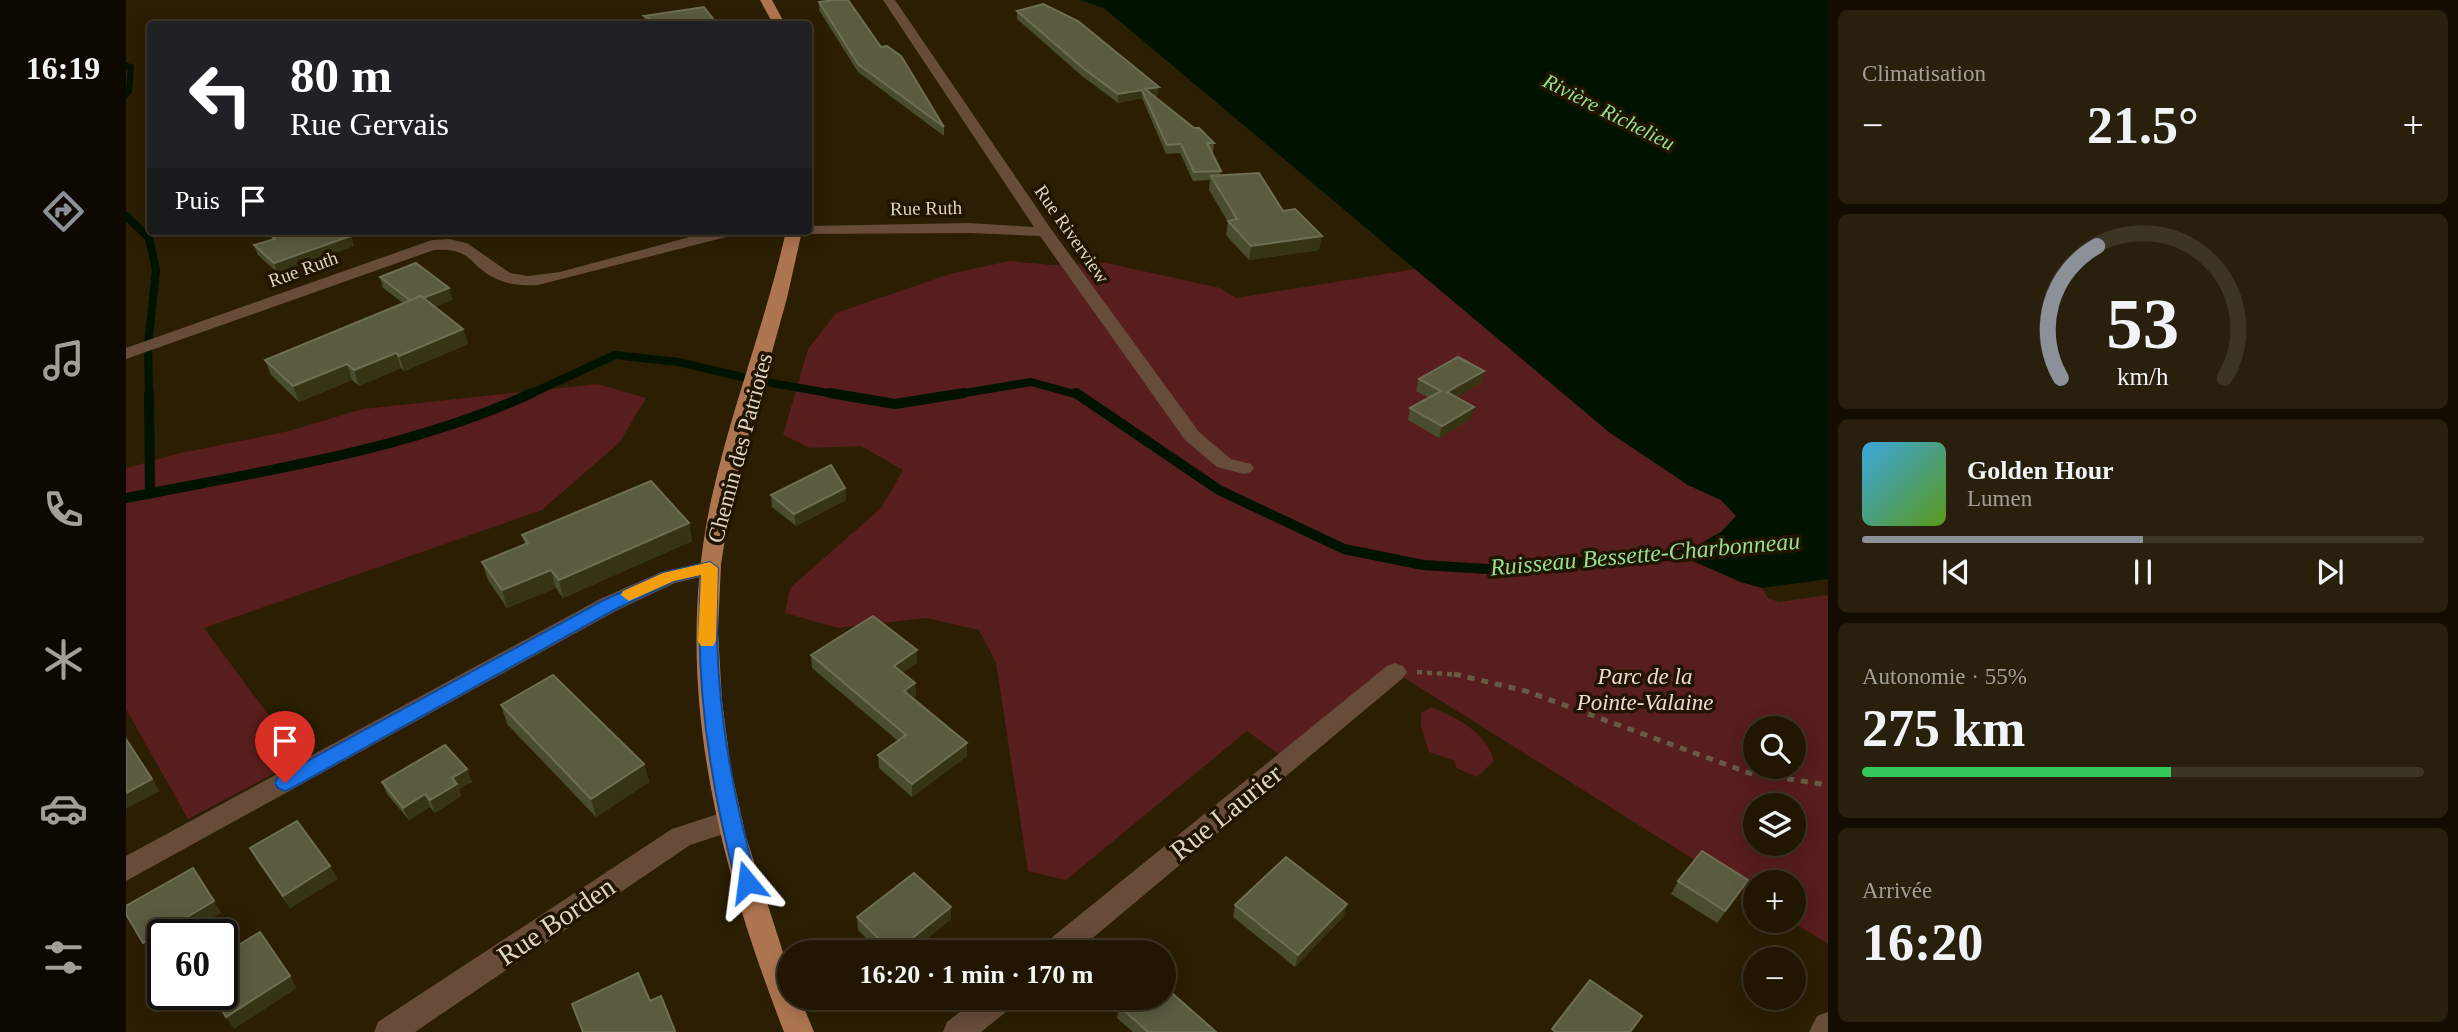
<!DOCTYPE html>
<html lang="fr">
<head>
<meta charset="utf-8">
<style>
  :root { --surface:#201602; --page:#281f0c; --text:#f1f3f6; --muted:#a29f99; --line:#3d3524; --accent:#8c9099 }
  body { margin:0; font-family:"Times New Roman",serif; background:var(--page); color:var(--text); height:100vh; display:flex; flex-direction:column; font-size:26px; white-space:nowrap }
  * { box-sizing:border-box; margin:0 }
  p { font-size:23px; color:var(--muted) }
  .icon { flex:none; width:38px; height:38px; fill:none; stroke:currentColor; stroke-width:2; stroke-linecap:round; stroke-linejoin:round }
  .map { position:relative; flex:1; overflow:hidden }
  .details { display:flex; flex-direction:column; gap:10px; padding:10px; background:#120c01; width:630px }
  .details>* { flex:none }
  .guide { position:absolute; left:21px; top:21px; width:665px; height:214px; border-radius:7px; box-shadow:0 4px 18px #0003,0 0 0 2px var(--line); background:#202124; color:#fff; overflow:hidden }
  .controls { position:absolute; left:1617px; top:716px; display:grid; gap:14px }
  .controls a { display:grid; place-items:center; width:63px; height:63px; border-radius:50%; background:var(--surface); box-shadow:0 4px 18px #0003,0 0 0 2px var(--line); font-size:35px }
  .speed { position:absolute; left:21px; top:919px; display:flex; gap:14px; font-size:35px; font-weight:700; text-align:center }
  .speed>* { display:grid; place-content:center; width:91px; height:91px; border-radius:50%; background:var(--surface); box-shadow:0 4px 18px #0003,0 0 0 2px var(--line); line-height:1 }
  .speed .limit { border:4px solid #111; border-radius:10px; background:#fff; color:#111 }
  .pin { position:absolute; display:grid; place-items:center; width:60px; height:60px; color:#fff; margin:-72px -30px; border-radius:50% 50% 50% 0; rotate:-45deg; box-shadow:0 0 7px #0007 }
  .pin .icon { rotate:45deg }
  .me { position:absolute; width:77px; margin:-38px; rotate:344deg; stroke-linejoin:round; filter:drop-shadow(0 0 5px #0008) }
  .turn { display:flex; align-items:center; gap:24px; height:147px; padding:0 28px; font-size:32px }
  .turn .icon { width:91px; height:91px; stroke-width:2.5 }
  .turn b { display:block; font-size:49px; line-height:60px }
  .then { display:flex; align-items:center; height:66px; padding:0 28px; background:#0003; gap:14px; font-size:26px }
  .big { font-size:52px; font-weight:700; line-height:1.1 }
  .details .tile { flex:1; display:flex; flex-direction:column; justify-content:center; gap:10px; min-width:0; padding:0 24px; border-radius:10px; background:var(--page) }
  .details .dial { align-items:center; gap:0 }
  .dial svg { height:182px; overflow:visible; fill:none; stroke:var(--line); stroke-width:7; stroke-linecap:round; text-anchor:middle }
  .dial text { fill:var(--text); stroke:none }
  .song { display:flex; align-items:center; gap:21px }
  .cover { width:84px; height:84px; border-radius:10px; background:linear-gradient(135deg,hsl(200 70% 55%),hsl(90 70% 35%)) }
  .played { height:7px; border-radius:4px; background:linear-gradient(90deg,var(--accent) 50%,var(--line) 50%) }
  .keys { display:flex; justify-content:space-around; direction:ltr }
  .heat { display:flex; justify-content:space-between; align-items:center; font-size:38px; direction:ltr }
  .charge { height:10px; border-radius:5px; background:linear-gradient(90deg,#34c759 55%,var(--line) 0) }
  .trip { position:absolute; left:651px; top:940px; width:399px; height:70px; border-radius:35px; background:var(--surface); box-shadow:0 4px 18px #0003,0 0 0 2px var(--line); font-weight:700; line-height:70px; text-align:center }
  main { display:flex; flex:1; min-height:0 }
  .dock { display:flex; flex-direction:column; width:126px; justify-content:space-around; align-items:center; background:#0d0901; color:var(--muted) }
  .dock .icon { width:49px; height:49px }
  .dock .current { color:var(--accent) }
  .dock b { font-size:32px; color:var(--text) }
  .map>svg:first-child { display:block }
  .green { fill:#581d1d; fill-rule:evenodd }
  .water { fill:#001200 }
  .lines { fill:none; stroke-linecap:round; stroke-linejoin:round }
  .stream-far2 { stroke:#001200; stroke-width:6 }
  .stream-far1 { stroke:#001200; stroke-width:8 }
  .stream { stroke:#001200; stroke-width:10 }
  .path-far1 { stroke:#675b43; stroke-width:4.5; stroke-dasharray:5 5; stroke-linecap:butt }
  .path { stroke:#675b43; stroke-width:5; stroke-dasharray:7 7; stroke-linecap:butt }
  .street { fill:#674c3a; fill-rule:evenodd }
  .primary { fill:#ae7650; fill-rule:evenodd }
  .wall { fill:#4a4c2f }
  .shaded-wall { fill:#373416 }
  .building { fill:#5a5b3f; stroke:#6e6e54; stroke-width:2 }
  .route { fill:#1a73e8; stroke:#114b97; stroke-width:2 }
  .slow { fill:#f59e0b }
  .labels { text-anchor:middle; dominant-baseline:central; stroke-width:7; stroke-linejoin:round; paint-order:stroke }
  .far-street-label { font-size:19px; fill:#ddd4c4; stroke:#211500 }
  .far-water-label { font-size:21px; font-style:italic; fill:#92e090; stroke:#211500 }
  .street-label { font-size:23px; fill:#ddd4c4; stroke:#211500 }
  .park-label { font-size:23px; font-style:italic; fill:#f0d8d6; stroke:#211500 }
  .water-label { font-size:24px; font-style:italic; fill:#92e090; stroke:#211500 }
  .near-street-label { font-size:28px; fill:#ddd4c4; stroke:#211500 }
</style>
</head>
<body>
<main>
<nav class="dock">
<b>16:19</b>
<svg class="icon current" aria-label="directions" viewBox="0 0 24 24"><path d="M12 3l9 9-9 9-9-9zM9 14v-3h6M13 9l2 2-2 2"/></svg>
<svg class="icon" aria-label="music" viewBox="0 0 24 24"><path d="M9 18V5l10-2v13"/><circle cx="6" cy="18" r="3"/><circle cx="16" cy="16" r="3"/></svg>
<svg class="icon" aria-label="phone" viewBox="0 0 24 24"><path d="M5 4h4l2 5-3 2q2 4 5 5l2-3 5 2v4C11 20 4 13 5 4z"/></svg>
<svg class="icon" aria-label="climate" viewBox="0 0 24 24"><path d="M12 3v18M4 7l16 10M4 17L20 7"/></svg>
<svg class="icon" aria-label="car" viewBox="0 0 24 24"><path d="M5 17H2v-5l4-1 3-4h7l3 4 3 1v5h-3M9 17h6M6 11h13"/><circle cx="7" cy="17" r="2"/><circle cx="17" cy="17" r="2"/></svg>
<svg class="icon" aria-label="filters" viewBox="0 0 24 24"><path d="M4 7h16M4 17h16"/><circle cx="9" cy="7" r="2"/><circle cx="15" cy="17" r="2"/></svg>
</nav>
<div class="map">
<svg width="1702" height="1032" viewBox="0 0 1702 1032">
  <rect width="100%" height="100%" fill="#2b1e02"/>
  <!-- green -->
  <g class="green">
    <path d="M883,261L926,265L981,263L1094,288L1110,298L1290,269L1483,432L1562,485L1595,500L1611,516L1595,532L1554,556L1615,582L1636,588L1642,598L1653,602L1702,595V944L1665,921L1668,920V882H1629V898L1269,672L1162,761L1121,731L940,880L902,871L870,663L853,630L800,618L712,628L659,613L664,588L755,508L777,470L735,446L684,448L657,435L682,349L710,313L824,274ZM1629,728H1668V766H1629ZM1629,805H1668V844H1629Z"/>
    <path d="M472,384L520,398L494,442L416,510L78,628L175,759L62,819L0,709V468L55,453L163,431L237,409Z"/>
    <path d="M1305,707C1331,718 1360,731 1368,761L1351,777L1330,768L1329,761L1303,752L1295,726V713Z"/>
  </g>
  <!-- water -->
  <path class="water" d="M954,0H1702V579L1636,588L1615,582L1554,555L1595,532L1610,516L1595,500L1562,485L1483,432L978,8Z"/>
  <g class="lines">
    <!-- stream-far2 -->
    <path class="stream-far2" d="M0,66L5,67L3,91L0,95"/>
    <!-- stream-far1 -->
    <g class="stream-far1">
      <path d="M0,216L23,238L30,270L22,346L23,395"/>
      <path d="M402,395L489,355L552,362L629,380L714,395"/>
      <path d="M827,395L905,382L952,395"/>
    </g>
    <!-- stream -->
    <g class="stream">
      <path d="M23,393L24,494"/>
      <path d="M704,393L769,404L838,393"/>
      <path d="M950,393L1093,490L1218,549L1297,565L1361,569L1566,554"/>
      <path d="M0,498C136,471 279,451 406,393"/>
    </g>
    <!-- path-far1 -->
    <path class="path-far1" d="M1291,672L1335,675"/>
    <!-- path -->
    <path class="path" d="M1328,674L1400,691L1623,773L1702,785"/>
    <!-- street -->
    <g class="street">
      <path d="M757,0H769L925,229L1073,432L1105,459L1125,464L1128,468L1125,472L1118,474L1091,467L1059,440L914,236L843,233L675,234L673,231H682V226L843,223L908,227Z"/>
      <path d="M586,231H614L612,234L412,285C399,286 385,285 373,280C343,268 348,247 308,250L0,359V348L306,240L323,239L341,243L384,273L402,276L434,272Z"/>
      <path d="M584,561L592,563L595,568L592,573L549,583L490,611L0,881V856L474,599L535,572Z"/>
      <path d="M1269,663L1277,666L1281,672L1277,678L950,952H915L919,943L1261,666Z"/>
      <path d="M604,810L613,813L617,821L613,829L564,845L289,1032H248L252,1022L546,829Z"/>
      <path d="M852,998H889L885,1008L855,1032H817L821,1022Z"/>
      <path d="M1702,1012V1032H1683L1691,1016Z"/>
    </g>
    <!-- primary -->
    <g class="primary">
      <path d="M634,0H646L659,24H647Z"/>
      <path d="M660,231H676L661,298L606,496L595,564L592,632L596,701L605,769L620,837L663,971V998H674L688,1032H658C591,860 545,680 586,496C606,406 640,321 660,231Z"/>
    </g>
  </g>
  <!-- wall -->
  <g class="wall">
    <path d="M693,2L755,47L818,127V136L732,72L693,10Z"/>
    <path d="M891,11L1032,95L1028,96L1088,143L1087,152H1085L1095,171L1094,175L1157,211L1193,250L1123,260L1100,235L1102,222L1083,190L1084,180L1067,181L1054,153L1040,154L1016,98L992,103L956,76L891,19Z"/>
    <path d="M518,16L591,24H519Z"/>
    <path d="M475,231H506L484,236Z"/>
    <path d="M144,234L225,236L228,246L152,273L132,255L128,245L146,239Z"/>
    <path d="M254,277L327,299L308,307L337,329L342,344L278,371L275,368L233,386L226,380L173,402L145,375L139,360L277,303L257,288Z"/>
    <path d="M1358,371L1355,383L1330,397L1345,419L1313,438L1282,420L1284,408L1303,398L1290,391L1293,379Z"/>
    <path d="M719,488L720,500L670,526L646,507L645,495Z"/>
    <path d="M563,523L566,541L437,598L430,588L381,608L362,580L356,562L399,544L396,535Z"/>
    <path d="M685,655L791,663L776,673L789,683L790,696L786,698L841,756L786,797L753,768L752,755L772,741L686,668Z"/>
    <path d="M375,705L518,764L523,782L470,817L381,724Z"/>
    <path d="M341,769L346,782L333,789L335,796L309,813L304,807L283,820L261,794L256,782Z"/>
    <path d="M124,848L204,866L211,879L164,908L131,861Z"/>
    <path d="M1622,880L1615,892L1591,923L1545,894L1552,881Z"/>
    <path d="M1109,905L1218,916L1169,967L1107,917Z"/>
    <path d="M731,917L825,919L784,952H754L732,930Z"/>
    <path d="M993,1006L1090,1032H1007L991,1018Z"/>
  </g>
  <!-- shaded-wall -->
  <g class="shaded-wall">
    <path d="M1033,87L1032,95L1020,98L1019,89Z"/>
    <path d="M1016,90V98L992,103V94Z"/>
    <path d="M483,231H506L484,236Z"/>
    <path d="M225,236L228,246L152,273L148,263Z"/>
    <path d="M1196,236L1193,250L1123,260L1125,246Z"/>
    <path d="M323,288L327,299L290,314L287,302Z"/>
    <path d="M337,329L342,344L278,371L273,356Z"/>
    <path d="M270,353L275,368L233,386L228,370Z"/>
    <path d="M221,364L226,380L173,402L167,386Z"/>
    <path d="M1358,371L1355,383L1318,404L1321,392Z"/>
    <path d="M1348,407L1345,419L1313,438L1316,426Z"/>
    <path d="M719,488L720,500L670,526L668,514Z"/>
    <path d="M563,523L566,541L437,598L433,580Z"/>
    <path d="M425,570L430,588L381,608L376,590Z"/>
    <path d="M791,650V663L768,678V666Z"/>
    <path d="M789,683L790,696L779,704L778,691Z"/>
    <path d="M841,743V756L786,797V784Z"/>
    <path d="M518,764L523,782L470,817L465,799Z"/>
    <path d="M341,769L346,782L333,789L335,796L309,813L304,800L326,778Z"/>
    <path d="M26,779L34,791L0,809V793Z"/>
    <path d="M299,794L304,807L283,820L277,808Z"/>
    <path d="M204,866L211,879L164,908L157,896Z"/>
    <path d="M1622,880L1615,892L1591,923L1599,911Z"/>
    <path d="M88,901L95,913L59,934H37V948L25,955L17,943Z"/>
    <path d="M1221,904L1218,916L1169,967L1172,955Z"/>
    <path d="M825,907V919L784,952H769Z"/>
    <path d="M164,976L171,988L108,1029L100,1017Z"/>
  </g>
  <!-- building -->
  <g class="building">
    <path d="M708,0H722L755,47L761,46L775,56L818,127L732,64L693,2Z"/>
    <path d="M917,4L952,21L1033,87L1019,89L1068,128H1073L1088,143H1081L1095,171L1068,172L1055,144L1041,145L1016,90L992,94L957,68L891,11Z"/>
    <path d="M578,7L591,24H534L518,16Z"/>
    <path d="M1133,173L1157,211L1169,209L1196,236L1125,246L1102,221L1111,219L1085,176Z"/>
    <path d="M154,231H219L225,236L148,263L128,245L149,239L144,234Z"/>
    <path d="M290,263L323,288L297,298L295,296L284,300L254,277Z"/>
    <path d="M295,296L337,329L273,356L270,353L228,370L221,364L167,386L139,360Z"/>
    <path d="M1332,357L1358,371L1321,392L1348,407L1316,426L1284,408L1315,391L1293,379Z"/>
    <path d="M705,465L719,488L668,514L645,495Z"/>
    <path d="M525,481L563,523L433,580L425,570L376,590L356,562L402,543L396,535Z"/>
    <path d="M747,616L791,650L768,666L789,683L778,691L841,743L786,784L752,755L780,735L685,655Z"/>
    <path d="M427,675L518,764L465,799L375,705Z"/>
    <path d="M0,739L26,779L0,793Z"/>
    <path d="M319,745L341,769L326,778L331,784L304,800L299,794L277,808L256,782Z"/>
    <path d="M171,821L204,866L157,896L124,848Z"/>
    <path d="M1576,851L1622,880L1599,911L1552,881Z"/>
    <path d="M1160,857L1221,904L1172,955L1109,905Z"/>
    <path d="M67,868L88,901L17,943L0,914V906Z"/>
    <path d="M788,873L825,907L769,952H766L731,917Z"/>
    <path d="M134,932L164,976L100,1017L86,994H96V955Z"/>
    <path d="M512,973L524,1001L535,996L549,1031L547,1032H457L446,1004Z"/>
    <path d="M1464,980L1516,1016L1504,1032H1430L1426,1029Z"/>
    <path d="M1038,986L1090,1032H1022L993,1006L1002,998H1038Z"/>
  </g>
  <!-- route -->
  <path class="route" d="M584,562L592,568C586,678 601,776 631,882L628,888L621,891L613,888L610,882C583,781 568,680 575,575L548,581L488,610L166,788L159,791L152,788L149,783L152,777L476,601L537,573Z"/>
  <!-- slow -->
  <path class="slow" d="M584,562L592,568L590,641L587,646H575L572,641L575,575L548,581L503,601L495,595L497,591L537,573Z"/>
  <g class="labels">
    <!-- far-street labels -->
    <g class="far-street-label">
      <text transform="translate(800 208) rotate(-1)">Rue Ruth</text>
      <text transform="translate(946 234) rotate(55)">Rue Riverview</text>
      <text transform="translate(177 269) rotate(-20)">Rue Ruth</text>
    </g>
    <!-- far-water labels -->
    <g class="far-water-label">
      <text transform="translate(1483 112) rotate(27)">Rivière Richelieu</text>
    </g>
    <!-- street labels -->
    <g class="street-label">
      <text transform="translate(614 448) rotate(-75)">Chemin des Patriotes</text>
    </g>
    <!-- park labels -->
    <g class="park-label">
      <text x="1519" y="676">Parc de la<tspan x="1519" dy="26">Pointe-Valaine</tspan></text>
    </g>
    <!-- water labels -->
    <g class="water-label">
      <text transform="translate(1519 554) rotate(-5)">Ruisseau Bessette-Charbonneau</text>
    </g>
    <!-- near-street labels -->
    <g class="near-street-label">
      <text transform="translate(1100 812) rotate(-39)">Rue Laurier</text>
      <text transform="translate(430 921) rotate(-34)">Rue Borden</text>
    </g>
  </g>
</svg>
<div class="controls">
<a><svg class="icon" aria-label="search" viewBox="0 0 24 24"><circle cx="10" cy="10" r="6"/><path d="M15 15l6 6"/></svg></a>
<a><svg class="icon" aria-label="layers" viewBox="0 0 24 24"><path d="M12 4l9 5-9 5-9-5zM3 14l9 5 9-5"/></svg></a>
<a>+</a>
<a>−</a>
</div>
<div class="speed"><div class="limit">60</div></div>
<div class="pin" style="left:159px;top:783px;background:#d93025"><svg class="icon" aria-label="arrive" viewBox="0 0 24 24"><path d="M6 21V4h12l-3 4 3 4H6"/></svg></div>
<svg class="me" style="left:621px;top:882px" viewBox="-20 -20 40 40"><path d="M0-17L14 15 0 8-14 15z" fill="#1a73e8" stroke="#fff" stroke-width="4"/></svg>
<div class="trip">16:20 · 1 min · 170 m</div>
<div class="guide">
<div class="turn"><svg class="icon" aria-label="left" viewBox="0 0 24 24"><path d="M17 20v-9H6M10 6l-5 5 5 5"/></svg><div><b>80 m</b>Rue Gervais</div></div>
<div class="then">Puis<svg class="icon" aria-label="arrive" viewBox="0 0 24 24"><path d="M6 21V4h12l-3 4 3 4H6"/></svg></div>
</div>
</div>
<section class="details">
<div class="tile"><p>Climatisation</p>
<div class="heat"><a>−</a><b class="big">21.5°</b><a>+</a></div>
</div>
<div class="tile dial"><svg viewBox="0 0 100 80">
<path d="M14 69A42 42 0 1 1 86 69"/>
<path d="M14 69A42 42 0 0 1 30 11" stroke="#8c9099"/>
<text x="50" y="56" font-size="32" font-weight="700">53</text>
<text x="50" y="72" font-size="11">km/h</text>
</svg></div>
<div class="tile">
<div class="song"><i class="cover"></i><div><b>Golden Hour</b><p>Lumen</p></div></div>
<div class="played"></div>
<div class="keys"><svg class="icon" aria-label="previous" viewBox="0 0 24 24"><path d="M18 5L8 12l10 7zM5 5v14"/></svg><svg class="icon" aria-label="pause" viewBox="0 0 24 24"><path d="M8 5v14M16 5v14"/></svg><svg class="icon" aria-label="next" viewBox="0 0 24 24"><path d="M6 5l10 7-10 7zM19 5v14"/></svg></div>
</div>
<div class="tile"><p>Autonomie · 55%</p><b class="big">275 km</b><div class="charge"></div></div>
<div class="tile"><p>Arrivée</p><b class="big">16:20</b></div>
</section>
</main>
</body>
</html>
